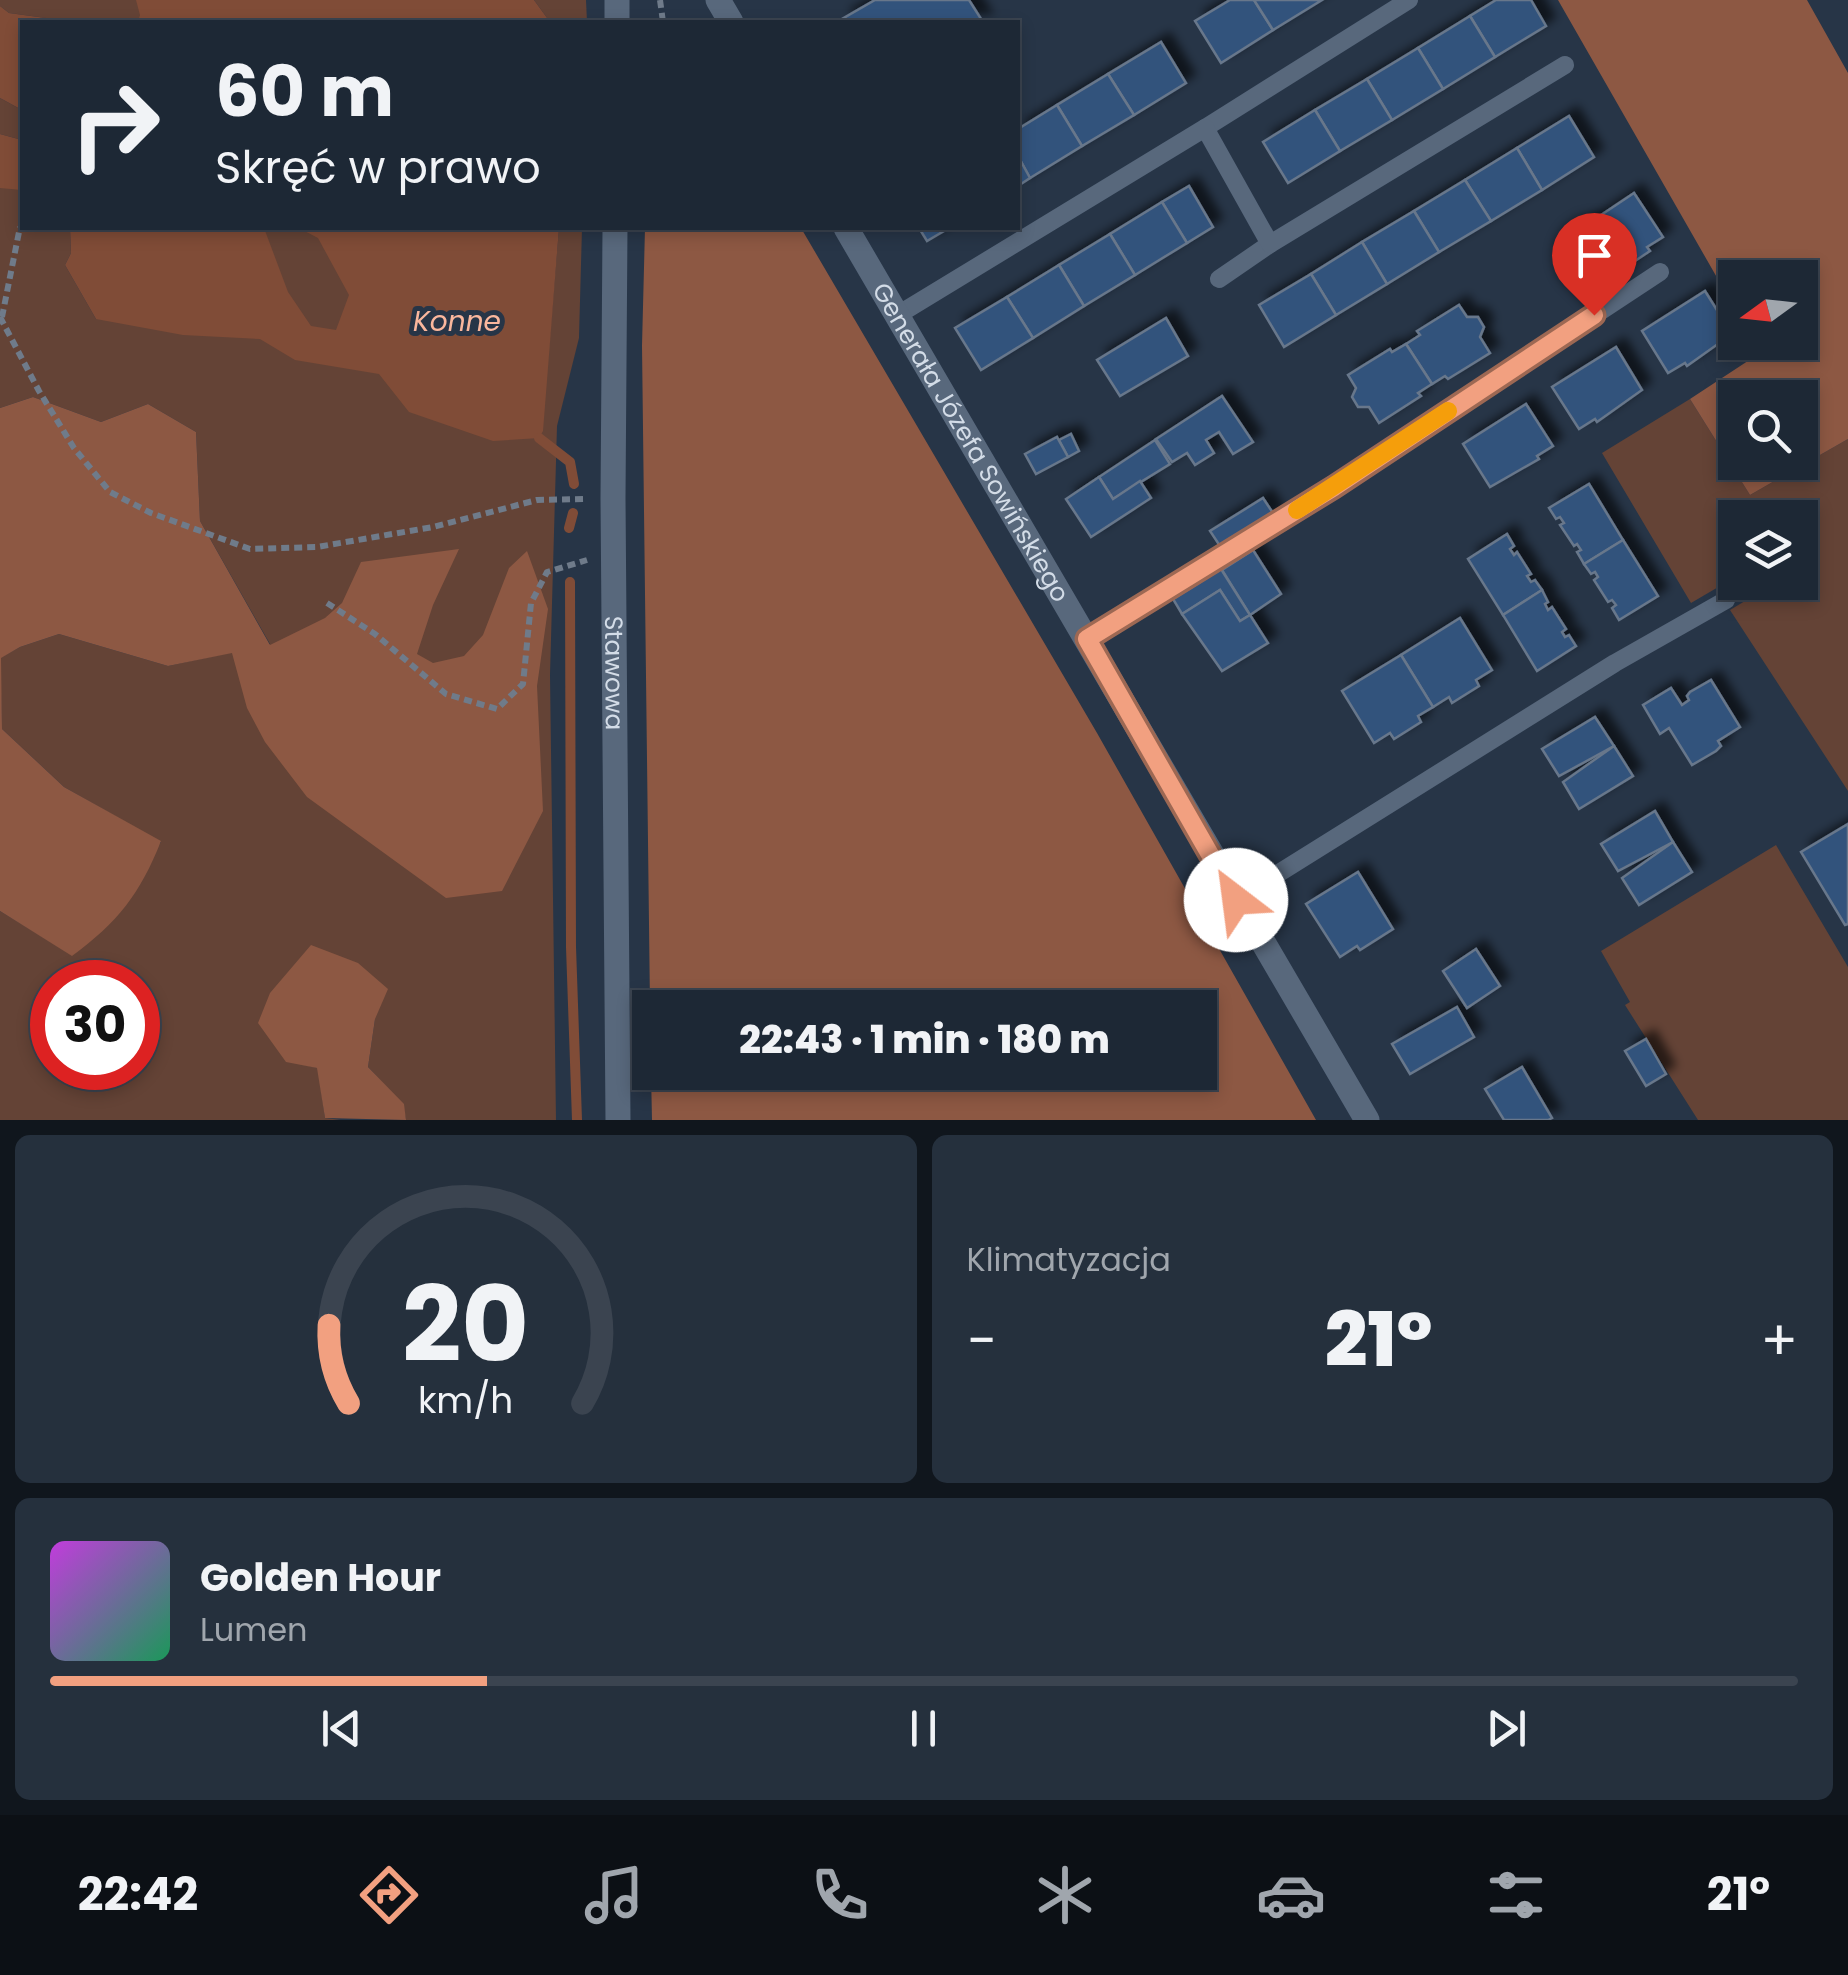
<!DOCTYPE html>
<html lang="pl">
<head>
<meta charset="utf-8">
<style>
  :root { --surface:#1d2835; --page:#25303d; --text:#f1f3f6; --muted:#a0a6ad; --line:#3b4450; --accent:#f2a080 }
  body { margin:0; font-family:Poppins,sans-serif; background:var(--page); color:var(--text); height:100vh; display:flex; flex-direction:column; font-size:38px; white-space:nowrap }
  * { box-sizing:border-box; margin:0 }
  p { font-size:32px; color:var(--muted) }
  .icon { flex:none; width:55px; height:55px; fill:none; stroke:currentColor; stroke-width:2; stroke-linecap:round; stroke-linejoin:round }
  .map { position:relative; height:1120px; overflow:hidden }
  .drawer { display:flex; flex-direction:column; gap:15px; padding:15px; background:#10161d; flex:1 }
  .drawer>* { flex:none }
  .hud { position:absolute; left:20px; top:20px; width:1000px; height:210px; border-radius:0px; box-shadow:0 5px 15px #0003,0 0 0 2px var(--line); background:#1d2835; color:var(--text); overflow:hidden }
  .needle { width:65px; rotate:255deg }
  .tools { position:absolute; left:1718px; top:260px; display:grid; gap:20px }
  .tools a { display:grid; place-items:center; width:100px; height:100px; border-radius:0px; background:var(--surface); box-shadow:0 5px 15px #0003,0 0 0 2px var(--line); font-size:50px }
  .speed { position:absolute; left:30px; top:960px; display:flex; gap:20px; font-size:50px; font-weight:700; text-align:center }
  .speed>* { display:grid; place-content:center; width:130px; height:130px; border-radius:50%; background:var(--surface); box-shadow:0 5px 15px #0003,0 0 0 2px var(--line); line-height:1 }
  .speed .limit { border:15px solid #d22; background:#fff; color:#111 }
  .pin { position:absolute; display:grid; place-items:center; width:85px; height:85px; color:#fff; margin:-102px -42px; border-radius:50% 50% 50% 0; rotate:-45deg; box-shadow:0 0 10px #0007 }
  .pin .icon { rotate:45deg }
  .me { position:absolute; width:110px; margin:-55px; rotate:330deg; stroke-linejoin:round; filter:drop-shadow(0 0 8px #0008) }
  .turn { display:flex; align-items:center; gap:35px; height:210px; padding:0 30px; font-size:45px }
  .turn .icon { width:130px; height:130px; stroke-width:2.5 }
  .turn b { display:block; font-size:70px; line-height:85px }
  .big { font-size:75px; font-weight:800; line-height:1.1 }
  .drawer .card { flex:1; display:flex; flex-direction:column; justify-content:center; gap:15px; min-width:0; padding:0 35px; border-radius:15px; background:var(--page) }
  .drawer .dial { align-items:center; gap:0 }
  .dial svg { height:260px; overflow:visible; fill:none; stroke:var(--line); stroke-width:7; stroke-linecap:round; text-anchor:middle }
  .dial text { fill:var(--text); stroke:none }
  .song { display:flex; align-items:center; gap:30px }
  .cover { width:120px; height:120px; border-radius:15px; background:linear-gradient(135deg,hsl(290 70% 55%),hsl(150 70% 35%)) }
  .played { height:10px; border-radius:5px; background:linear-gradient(90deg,var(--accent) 25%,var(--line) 25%) }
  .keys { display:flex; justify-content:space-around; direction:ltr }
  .heat { display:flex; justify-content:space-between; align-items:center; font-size:55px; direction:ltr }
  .drawer .tiles { flex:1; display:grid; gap:15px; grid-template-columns:1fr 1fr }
  .card:last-child { grid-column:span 2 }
  .trip { position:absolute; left:632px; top:990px; width:585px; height:100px; border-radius:0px; background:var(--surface); box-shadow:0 5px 15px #0003,0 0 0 2px var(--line); font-weight:800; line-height:100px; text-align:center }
  .tab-bar { display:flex; height:160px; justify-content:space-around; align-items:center; background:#0c1015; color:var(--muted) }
  .tab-bar .icon { width:70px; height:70px }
  .tab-bar .active { color:var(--accent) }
  .tab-bar b { font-size:45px; color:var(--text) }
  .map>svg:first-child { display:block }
  .green { fill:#644336; fill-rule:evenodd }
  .forest { fill:#8d5843; fill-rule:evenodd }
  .water { fill:#804c37 }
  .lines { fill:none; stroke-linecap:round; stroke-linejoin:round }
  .stream { stroke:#804c37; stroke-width:10 }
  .building { fill:#33537c; stroke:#67778b; stroke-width:2.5; filter:url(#shadow) }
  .path { stroke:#6f7b8a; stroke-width:6; stroke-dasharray:8 5; stroke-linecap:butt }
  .lane { stroke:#58687c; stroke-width:18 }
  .street { stroke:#58687c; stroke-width:25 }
  .route-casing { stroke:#9d6853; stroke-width:25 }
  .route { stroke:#f2a080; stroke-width:18 }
  .slow { stroke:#f59e0b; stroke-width:18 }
  .labels { text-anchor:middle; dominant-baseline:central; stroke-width:10; stroke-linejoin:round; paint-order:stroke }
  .street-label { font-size:25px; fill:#d3dce7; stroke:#273547 }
  .water-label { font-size:28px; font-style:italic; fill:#fab79d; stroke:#273547 }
</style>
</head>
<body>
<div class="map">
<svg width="1848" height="1120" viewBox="0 0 1848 1120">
  <defs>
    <filter id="shadow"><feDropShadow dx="9" dy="-9" stdDeviation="5" flood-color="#0009"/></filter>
  </defs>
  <rect width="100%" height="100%" fill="#273547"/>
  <!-- green -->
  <g class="green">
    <path d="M0,0H158L160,22H56L53,19L9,13L0,6Z"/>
    <path d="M534,0H586L587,22H550Z"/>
    <path d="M0,98L22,110V140L0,134Z"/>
    <path d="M0,142L22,144V228H70L71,253L65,265L96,319L242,228H326L543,417L559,228H582L579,338L557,426L550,675L556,1120H406L403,1104L368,1067L375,1019L305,1065L318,1068L325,1118L341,1120H0V911L72,955L161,842L64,787L2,729L0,658L20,647L59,634L168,666L270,644L200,521L196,432L148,404L101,422L33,397L0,408ZM52,982H138V1068H52Z"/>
    <path d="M1690,399L1750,495L1848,439V791L1730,610L1745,601L1732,579L1691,603L1602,453ZM1735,518H1800V582H1735Z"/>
    <path d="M1776,845L1848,967V1120H1698L1625,1005L1630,1002L1601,951Z"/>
  </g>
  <!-- forest -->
  <g class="forest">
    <path d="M1558,0H1807L1848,73V439L1750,495L1690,399L1760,353L1754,343L1800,342V278H1735V309ZM1735,398H1800V462H1735Z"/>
    <path d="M645,228H801L1097,733L1316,1120H652L651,1073L1200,1072V1008L650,1007L642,346Z"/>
    <path d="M33,397L101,422L148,404L196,432L200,521L270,645L325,618L342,603L361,562L459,549L433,605L417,654L433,663L464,656L483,635L509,568L527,551L548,609L537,686L543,811L502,891L446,898L307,797L265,742L247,708L232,653L168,666L59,634L20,647L1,658L2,729L64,787L161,841C140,894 118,922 72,956L0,911V408Z"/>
    <path d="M311,945L358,963L388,989L375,1019L368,1067L404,1104L406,1120L325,1118L317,1068L286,1062L258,1023L270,993Z"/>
  </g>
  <!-- water -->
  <g class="water">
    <path d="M136,0H534L550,22H138L140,15Z"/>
    <path d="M0,6L9,13L53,19L56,22H22V110L0,98Z"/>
    <path d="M0,134L22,140V190L0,188Z"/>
    <path d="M70,228H264L288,292L311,326L336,330L349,295L318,238L299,228H559L543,431L539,438L493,441L409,412L379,374L295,360L260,339L183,335L96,319L65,265L71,253Z"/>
  </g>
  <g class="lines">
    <!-- stream -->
    <g class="stream">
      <path d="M539,438L570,462L574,484"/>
      <path d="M569,528L573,513"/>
      <path d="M570,582L571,947L577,1120"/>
    </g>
  </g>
  <!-- building -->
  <g class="building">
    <path d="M875,0H969L983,22H844L842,19Z"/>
    <path d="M1230,0H1254L1273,30L1221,63L1195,21Z"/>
    <path d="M1254,0H1322L1273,30Z"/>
    <path d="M1496,0H1531L1546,26L1495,57L1470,16Z"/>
    <path d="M1470,16L1495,57L1443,89L1418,48Z"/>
    <path d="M1161,42L1186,83L1134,115L1108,74Z"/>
    <path d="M1418,48L1443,89L1392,120L1367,79Z"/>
    <path d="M1108,74L1134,115L1082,146L1057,105Z"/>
    <path d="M1367,79L1392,120L1340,151L1315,110Z"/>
    <path d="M1057,105L1082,146L1030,178L1018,156V129Z"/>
    <path d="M1315,110L1340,151L1288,183L1263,142Z"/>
    <path d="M1569,116L1594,157L1542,190L1517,148Z"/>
    <path d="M1517,148L1542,190L1491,221L1465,180Z"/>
    <path d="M1018,156L1030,178L1018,186Z"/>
    <path d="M1465,180L1491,221L1439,252L1414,211Z"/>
    <path d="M1189,186L1213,227L1187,243L1162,202Z"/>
    <path d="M1634,193L1663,237L1647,247L1650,251L1608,279L1599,264L1587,263L1581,254L1585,243L1577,231Z"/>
    <path d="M1162,202L1187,243L1135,275L1110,234Z"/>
    <path d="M1414,211L1439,252L1387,284L1362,242Z"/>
    <path d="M919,228H949L927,241Z"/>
    <path d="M1110,234L1135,275L1084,306L1059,265Z"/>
    <path d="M1362,242L1387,284L1336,315L1311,274Z"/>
    <path d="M1059,265L1084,306L1033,338L1007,297Z"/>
    <path d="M1311,274L1336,315L1284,347L1259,305Z"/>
    <path d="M1705,291L1732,334L1687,366L1685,363L1668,373L1642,331Z"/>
    <path d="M1007,297L1033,338L981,370L955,328Z"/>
    <path d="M1459,305L1467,317H1478L1484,327L1480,337L1490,353L1448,379L1445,376L1432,384L1406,344L1420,335L1417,331Z"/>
    <path d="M1166,318L1188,356L1120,396L1097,360Z"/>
    <path d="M1406,344L1432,384L1418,393L1421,396L1379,423L1369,407H1358L1352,397L1356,388L1348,375L1390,349L1392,352Z"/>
    <path d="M1616,347L1642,390L1597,422L1595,419L1579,429L1552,387Z"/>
    <path d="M1222,396L1253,442L1233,454L1219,432L1206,440L1214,453L1195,465L1187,453L1172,462L1156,439Z"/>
    <path d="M1526,404L1553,446L1537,456L1539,459L1490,487L1463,444Z"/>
    <path d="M1071,434L1079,451L1068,457L1059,440Z"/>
    <path d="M1057,437L1068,457L1036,474L1025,454Z"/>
    <path d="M1155,440L1170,464L1113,499L1099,477Z"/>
    <path d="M1099,477L1113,499L1140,481L1151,498L1091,537L1066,499Z"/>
    <path d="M1589,484L1623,540L1584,564L1577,552L1581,550L1577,544L1574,546L1560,525L1564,523L1560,517L1556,519L1549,508Z"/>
    <path d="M1263,498L1275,516L1243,536L1241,533L1220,546L1210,531Z"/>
    <path d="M1507,534L1514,546L1510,549L1514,555L1517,552L1531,574L1527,576L1531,582L1535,580L1542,590L1503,615L1468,559Z"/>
    <path d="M1623,540L1658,596L1619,620L1612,608L1616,605L1612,600L1608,602L1594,580L1598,577L1595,572L1591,574L1584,564Z"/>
    <path d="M1253,550L1281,594L1250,615L1222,570Z"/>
    <path d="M1221,569L1250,615L1240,621L1220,590L1182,614L1173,599Z"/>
    <path d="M1220,590L1240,621L1250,615L1268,643L1222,671L1182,614Z"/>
    <path d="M1542,590L1548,602L1545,604L1548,610L1552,607L1566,629L1562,632L1565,637L1569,635L1576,646L1537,671L1503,615Z"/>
    <path d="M1460,618L1492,670L1476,680L1479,686L1452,703L1449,697L1433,707L1401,655Z"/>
    <path d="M1401,655L1433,707L1418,716L1421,722L1394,739L1390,733L1374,743L1342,691Z"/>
    <path d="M1711,680L1740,727L1718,741L1721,746L1716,751L1692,765L1669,728L1660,734L1643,705L1671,688L1682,705L1689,700L1687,696L1690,692Z"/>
    <path d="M1595,717L1614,746L1559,776L1542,749Z"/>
    <path d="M1614,746L1633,776L1579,809L1563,782Z"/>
    <path d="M1655,811L1673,842L1618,871L1601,844Z"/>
    <path d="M1848,824V924L1845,925L1801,852Z"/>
    <path d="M1673,842L1692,872L1639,905L1622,878Z"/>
    <path d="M1358,872L1393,929L1360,950L1357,946L1340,957L1306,904Z"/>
    <path d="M1476,949L1500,986L1467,1008L1443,971Z"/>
    <path d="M1457,1007L1474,1037L1410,1074L1392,1044Z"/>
    <path d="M1646,1039L1666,1074L1646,1086L1625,1051Z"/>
    <path d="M1522,1067L1552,1118L1548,1120H1504L1485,1089Z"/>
  </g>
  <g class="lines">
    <!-- path -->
    <g class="path">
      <path d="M660,0L663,22"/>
      <path d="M0,317L39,391L74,448L110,492L151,513L250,549L317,547L433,527L537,500L584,499"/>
      <path d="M2,317L20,227"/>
      <path d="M327,603L375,634L446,694L497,709L523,684L531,603L547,572L587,560"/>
    </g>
    <!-- lane -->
    <g class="lane">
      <path d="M1205,128L1409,0"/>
      <path d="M1219,279L1270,244"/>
      <path d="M896,316L1205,128L1270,244L1565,65"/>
      <path d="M1087,639L1334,487L1660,272"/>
      <path d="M1236,900L1615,663L1726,600"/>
    </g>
    <!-- street -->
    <g class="street">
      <path d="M718,0L731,22"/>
      <path d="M617,22V0"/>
      <path id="s1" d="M615,228L613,498L618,1120"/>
      <path id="s2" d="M846,228L1367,1120"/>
    </g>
  </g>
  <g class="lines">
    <defs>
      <path id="route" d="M1236,900L1087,639L1334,487L1594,315"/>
    </defs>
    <!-- route casing -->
    <use href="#route" class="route-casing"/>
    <!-- route -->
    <use href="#route" class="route"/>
    <!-- slow -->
    <path class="slow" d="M1297,510L1448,411"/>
  </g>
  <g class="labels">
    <!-- street labels -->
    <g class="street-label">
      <text stroke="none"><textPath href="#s2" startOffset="248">Generała Józefa Sowińskiego</textPath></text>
      <text stroke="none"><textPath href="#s1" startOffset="445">Stawowa</textPath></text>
    </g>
    <!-- water labels -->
    <g class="water-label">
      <text x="457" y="321">Konne</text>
    </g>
  </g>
</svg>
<div class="tools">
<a><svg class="needle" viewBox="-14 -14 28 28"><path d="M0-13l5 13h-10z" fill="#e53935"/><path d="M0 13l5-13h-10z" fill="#a0a6ad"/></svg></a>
<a><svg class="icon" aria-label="search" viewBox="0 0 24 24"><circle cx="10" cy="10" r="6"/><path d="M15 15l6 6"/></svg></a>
<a><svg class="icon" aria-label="layers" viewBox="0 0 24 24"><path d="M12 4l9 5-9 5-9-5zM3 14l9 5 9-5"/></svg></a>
</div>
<div class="speed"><div class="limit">30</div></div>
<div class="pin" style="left:1594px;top:315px;background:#d93025"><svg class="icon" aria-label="arrive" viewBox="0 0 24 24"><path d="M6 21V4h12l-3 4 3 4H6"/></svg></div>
<svg class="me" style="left:1236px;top:900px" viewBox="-20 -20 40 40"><circle r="19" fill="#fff"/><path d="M0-13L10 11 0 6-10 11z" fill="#f2a080"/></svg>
<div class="trip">22:43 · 1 min · 180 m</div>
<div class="hud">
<div class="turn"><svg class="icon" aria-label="right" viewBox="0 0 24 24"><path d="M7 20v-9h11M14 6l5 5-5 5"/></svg><div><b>60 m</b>Skręć w prawo</div></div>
</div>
</div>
<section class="drawer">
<div class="tiles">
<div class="card dial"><svg viewBox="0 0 100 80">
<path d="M14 69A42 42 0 1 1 86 69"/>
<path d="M14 69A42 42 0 0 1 8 45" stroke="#f2a080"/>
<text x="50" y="56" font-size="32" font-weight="700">20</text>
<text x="50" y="72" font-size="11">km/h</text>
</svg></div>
<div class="card"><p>Klimatyzacja</p>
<div class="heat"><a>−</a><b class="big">21°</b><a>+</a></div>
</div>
<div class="card">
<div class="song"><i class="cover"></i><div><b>Golden Hour</b><p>Lumen</p></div></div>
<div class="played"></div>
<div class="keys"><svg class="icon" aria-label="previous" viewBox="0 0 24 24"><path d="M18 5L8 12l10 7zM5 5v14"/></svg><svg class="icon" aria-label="pause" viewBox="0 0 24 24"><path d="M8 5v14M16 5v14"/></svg><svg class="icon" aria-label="next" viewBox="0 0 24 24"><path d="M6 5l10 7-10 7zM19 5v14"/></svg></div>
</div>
</div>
</section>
<nav class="tab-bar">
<b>22:42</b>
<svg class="icon active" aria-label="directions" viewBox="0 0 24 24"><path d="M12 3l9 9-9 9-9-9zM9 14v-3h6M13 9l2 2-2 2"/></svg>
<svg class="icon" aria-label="music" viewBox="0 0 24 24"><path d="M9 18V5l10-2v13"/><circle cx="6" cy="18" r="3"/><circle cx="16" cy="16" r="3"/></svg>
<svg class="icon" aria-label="phone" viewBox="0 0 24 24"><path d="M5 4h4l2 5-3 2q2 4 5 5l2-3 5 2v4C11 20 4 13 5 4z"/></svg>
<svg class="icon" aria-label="climate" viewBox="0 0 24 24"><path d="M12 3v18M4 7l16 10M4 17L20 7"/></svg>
<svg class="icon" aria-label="car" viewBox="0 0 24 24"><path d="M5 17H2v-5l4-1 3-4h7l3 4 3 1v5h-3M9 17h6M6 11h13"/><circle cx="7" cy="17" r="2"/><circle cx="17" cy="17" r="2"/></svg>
<svg class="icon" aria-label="filters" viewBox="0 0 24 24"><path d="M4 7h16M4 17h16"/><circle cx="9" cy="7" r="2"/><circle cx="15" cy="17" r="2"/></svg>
<b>21°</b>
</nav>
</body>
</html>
